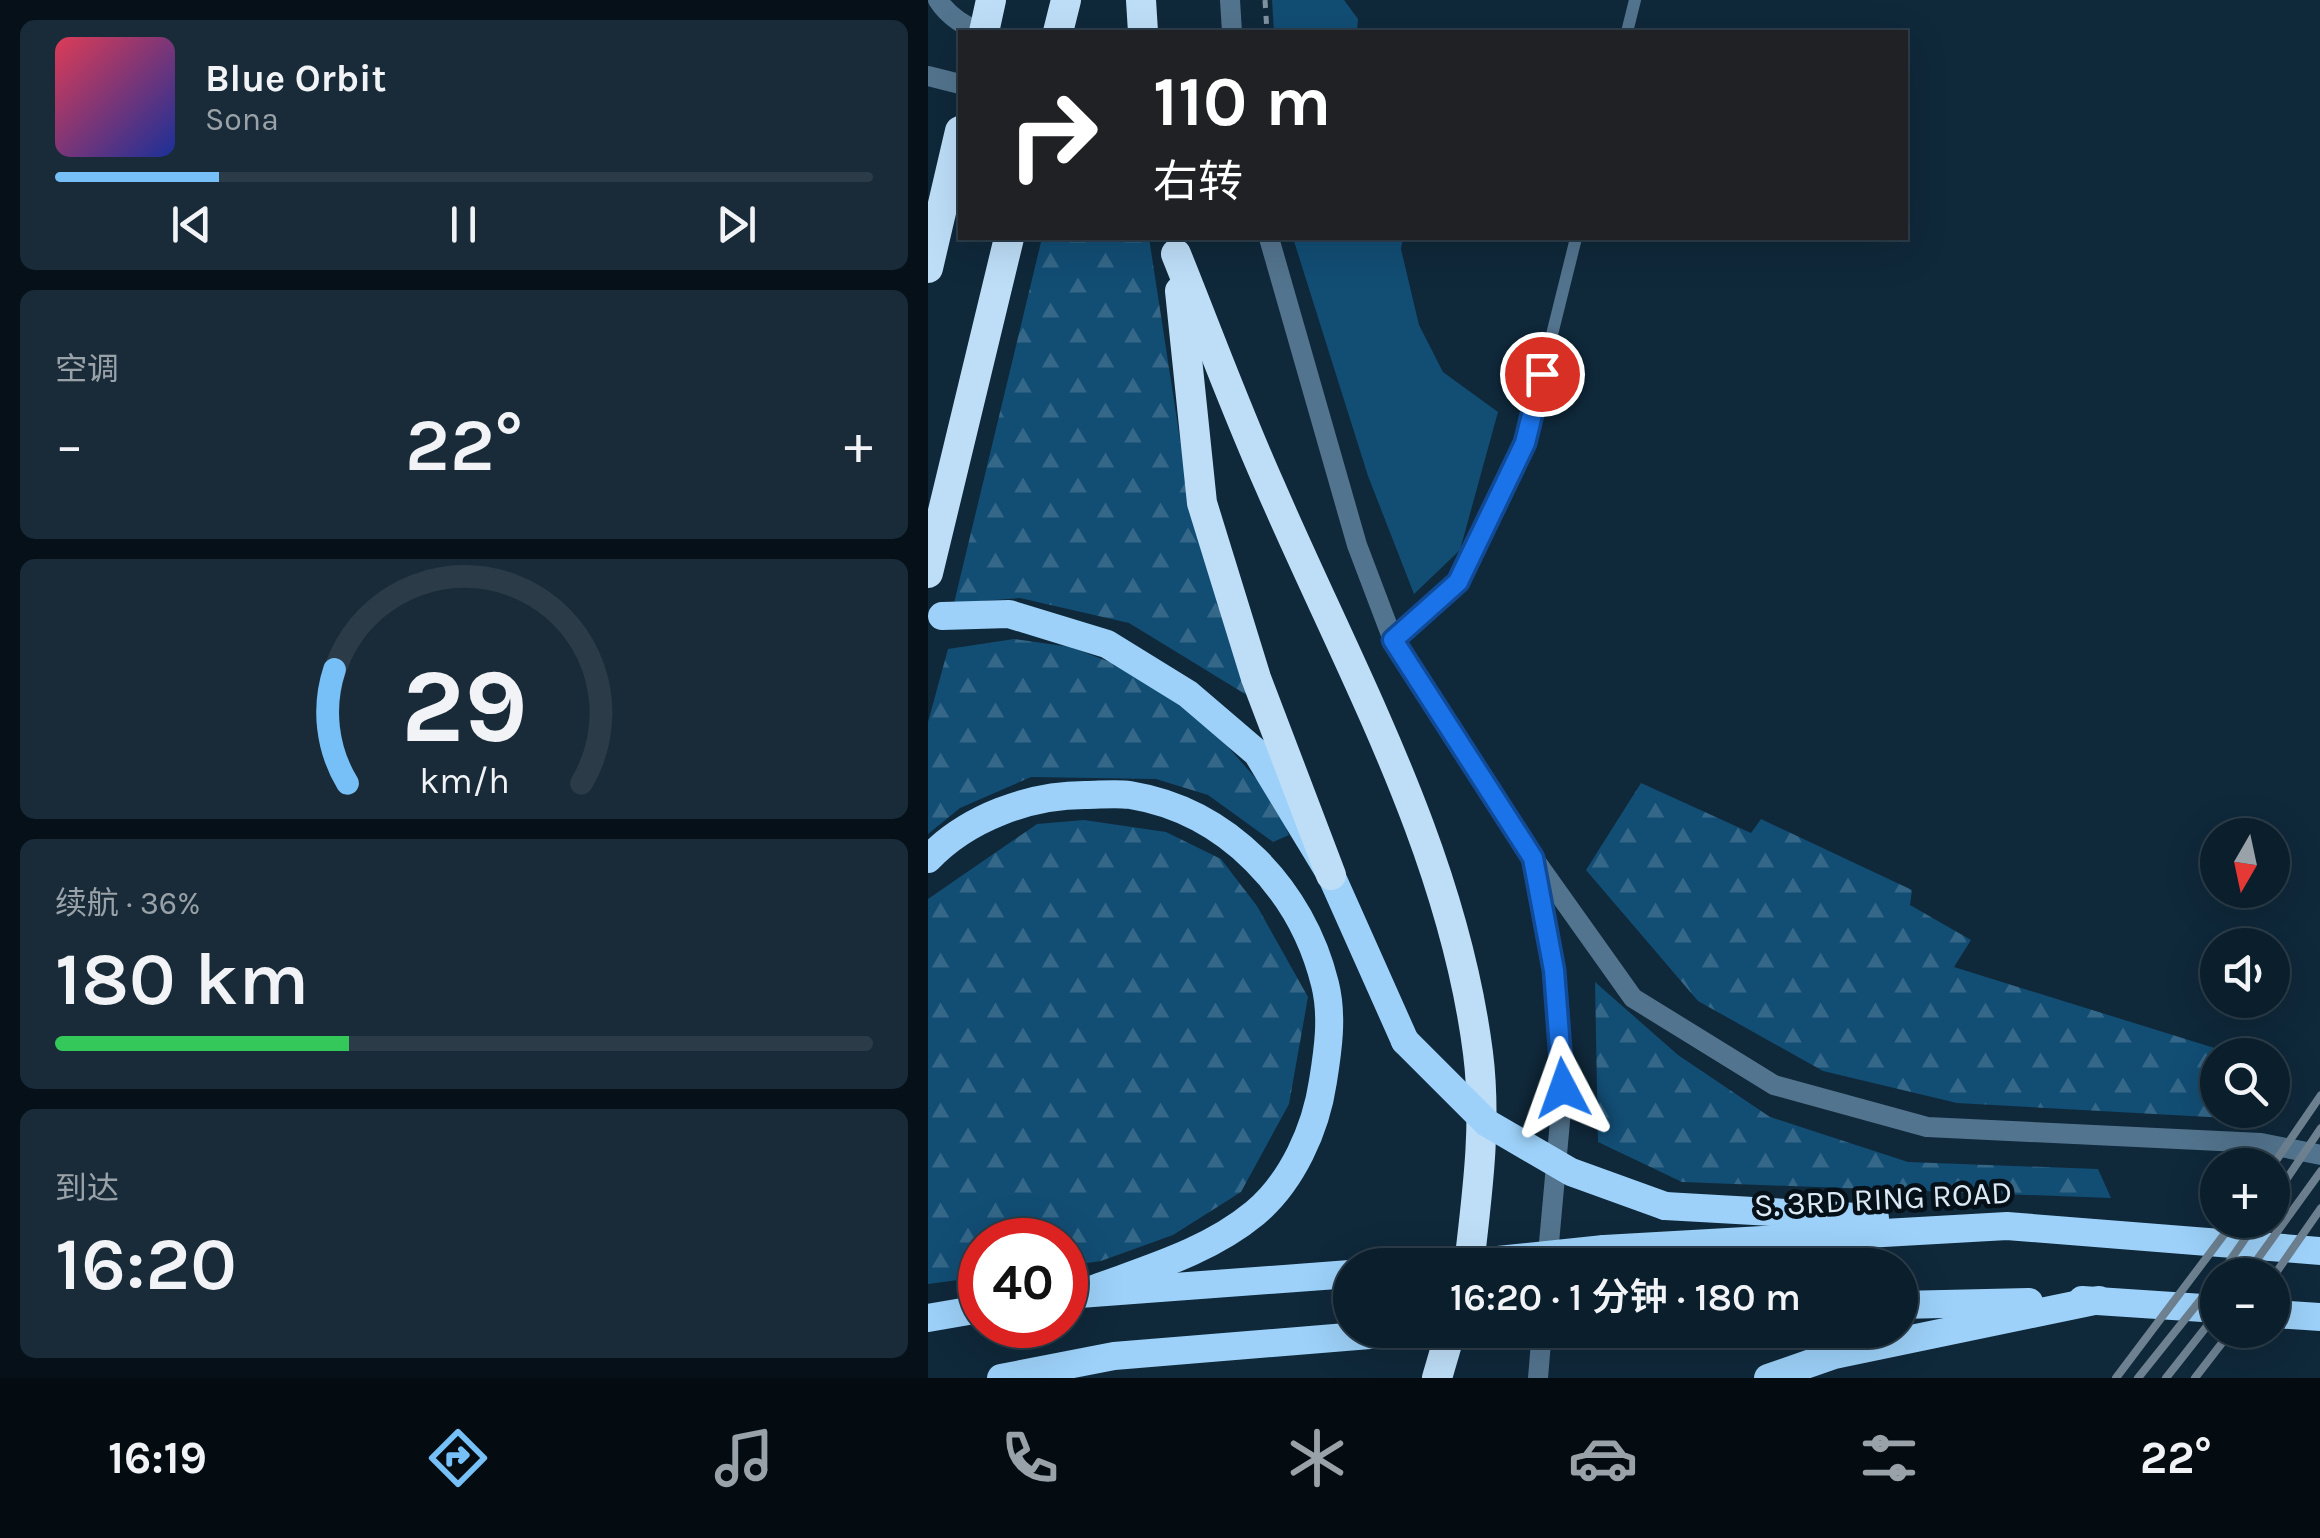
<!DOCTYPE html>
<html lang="zh">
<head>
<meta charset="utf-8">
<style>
  :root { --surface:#0b1e2c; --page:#192b38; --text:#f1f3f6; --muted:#9aa2a9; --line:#2b3c48; --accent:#76c0f7 }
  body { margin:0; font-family:Karla,"Noto Sans SC",sans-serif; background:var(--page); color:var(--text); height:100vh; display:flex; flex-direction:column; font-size:38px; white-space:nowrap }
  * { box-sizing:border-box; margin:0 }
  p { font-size:32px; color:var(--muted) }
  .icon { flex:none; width:55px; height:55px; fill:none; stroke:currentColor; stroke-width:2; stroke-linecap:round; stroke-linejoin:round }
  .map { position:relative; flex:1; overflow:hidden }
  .panel { display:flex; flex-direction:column; gap:20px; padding:20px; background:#061018; width:928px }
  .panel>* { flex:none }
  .guide { position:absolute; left:30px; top:30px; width:950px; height:210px; border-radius:0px; box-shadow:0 10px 40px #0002,0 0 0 2px var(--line); background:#202124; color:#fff; overflow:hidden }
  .needle { width:65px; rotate:189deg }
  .fabs { position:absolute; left:1272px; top:818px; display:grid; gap:20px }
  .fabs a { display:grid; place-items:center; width:90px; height:90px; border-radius:50%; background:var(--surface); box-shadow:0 10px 40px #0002,0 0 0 2px var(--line); font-size:50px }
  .speed { position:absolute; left:30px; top:1218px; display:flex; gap:20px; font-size:50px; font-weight:700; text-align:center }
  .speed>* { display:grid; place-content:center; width:130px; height:130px; border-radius:50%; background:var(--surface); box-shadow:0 10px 40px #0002,0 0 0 2px var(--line); line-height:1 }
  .speed .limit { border:15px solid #d22; background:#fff; color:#111 }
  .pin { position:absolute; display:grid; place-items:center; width:85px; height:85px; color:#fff; margin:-42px; border:5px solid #fff; border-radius:50%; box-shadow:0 2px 10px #0007 }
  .me { position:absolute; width:110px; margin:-55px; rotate:356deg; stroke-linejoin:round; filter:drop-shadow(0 0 8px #0008) }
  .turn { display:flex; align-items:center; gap:35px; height:210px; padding:0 30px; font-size:45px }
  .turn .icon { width:130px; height:130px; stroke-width:2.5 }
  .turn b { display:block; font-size:70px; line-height:85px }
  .big { font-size:75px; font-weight:600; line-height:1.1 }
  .panel .widget { flex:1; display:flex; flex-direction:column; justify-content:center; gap:15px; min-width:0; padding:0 35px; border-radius:15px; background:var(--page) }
  .panel .dial { align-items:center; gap:0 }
  .dial svg { height:260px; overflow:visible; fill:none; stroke:var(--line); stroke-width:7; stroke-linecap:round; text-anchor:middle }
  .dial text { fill:var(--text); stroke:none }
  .song { display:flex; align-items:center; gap:30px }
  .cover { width:120px; height:120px; border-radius:15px; background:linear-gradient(135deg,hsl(350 70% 55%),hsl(230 70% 35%)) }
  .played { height:10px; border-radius:5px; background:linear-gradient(90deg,var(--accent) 20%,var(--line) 20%) }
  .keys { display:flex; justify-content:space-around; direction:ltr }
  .heat { display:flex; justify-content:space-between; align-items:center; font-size:55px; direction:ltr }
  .charge { height:15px; border-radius:8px; background:linear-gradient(90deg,#34c759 36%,var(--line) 0) }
  .trip { position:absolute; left:405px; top:1248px; width:585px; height:100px; border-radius:50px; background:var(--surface); box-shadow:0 10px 40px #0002,0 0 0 2px var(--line); font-weight:600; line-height:100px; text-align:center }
  .tabs { display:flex; height:160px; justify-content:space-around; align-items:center; background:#040c12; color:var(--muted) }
  .tabs .icon { width:70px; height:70px }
  .tabs .selected { color:var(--accent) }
  .tabs b { font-size:45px; color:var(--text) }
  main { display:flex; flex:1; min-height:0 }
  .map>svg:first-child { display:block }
  .forest { fill:url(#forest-firs) }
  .park { fill:#124d74 }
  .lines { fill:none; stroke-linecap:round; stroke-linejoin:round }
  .path { stroke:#7e92a1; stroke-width:5; stroke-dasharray:8 8; stroke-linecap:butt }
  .service { stroke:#53748e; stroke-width:12 }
  .tertiary { stroke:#53748e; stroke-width:20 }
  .trunk { stroke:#9dd1f9; stroke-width:28 }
  .motorway { stroke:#bedef8; stroke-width:30 }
  .rail { stroke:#6d8191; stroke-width:8 }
  .trunk-bridge { stroke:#9dd1f9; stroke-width:28 }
  .motorway-bridge { stroke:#bedef8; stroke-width:30 }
  .route-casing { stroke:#114b97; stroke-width:25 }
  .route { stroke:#1a73e8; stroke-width:18 }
  .labels { text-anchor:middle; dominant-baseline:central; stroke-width:9; stroke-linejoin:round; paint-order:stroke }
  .street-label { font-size:32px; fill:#dae9f5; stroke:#061018 }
</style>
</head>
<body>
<main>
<section class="panel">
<div class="widget">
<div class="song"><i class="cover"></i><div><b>Blue Orbit</b><p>Sona</p></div></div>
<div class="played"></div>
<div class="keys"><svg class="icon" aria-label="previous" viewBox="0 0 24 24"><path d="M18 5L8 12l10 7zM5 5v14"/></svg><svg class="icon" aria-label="pause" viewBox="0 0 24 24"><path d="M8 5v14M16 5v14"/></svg><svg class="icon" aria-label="next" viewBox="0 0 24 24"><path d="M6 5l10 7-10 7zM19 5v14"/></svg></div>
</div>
<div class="widget"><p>空调</p>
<div class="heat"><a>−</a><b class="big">22°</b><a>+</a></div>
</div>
<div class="widget dial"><svg viewBox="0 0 100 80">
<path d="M14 69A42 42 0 1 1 86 69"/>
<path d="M14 69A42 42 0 0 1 10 34" stroke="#76c0f7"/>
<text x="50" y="56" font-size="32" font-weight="700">29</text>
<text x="50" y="72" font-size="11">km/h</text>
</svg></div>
<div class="widget"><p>续航 · 36%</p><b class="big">180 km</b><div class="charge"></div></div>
<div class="widget"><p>到达</p><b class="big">16:20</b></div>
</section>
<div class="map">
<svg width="1393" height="1378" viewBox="0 0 1393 1378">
  <defs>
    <pattern id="forest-firs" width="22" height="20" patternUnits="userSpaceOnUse" patternTransform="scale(2.5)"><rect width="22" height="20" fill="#124d74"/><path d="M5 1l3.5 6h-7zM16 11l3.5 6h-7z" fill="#346788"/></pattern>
  </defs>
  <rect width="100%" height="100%" fill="#0f283a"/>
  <!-- forest -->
  <g class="forest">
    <path d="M114,238H221L255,459L322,697L201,623L92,598L26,603Z"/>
    <path d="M86,639L143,647L220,677L280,724L346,799L361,835L345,842L280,795L228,779L103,777L32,808L0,834V722L20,649Z"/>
    <path d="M713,783L823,833L833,819L984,890L982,905L1043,940L1026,967L1309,1055H1290V1110H1323L1317,1119L1029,1103L895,1071L770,1001L658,870Z"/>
    <path d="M156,820L238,832L293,859L329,906L380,997L361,1104L313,1192L245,1235L173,1261L138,1266V1240H52V1277L0,1284V899L109,824Z"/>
    <path d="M667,982L750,1055L842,1117L980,1162L1170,1169L1183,1198L754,1182L670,1142Z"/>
  </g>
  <!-- park -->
  <g class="park">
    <path d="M344,0H416L430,19L429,32H346Z"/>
    <path d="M365,238H475L473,249L491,325L515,372L570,412L532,550L486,594L440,476Z"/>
  </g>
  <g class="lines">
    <!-- path -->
    <path class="path" d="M337,0L339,32"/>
    <!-- service -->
    <g class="service">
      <path d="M699,32L707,0"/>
      <path d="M465,640L530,582L597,443L648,238"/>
    </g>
    <!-- tertiary -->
    <g class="tertiary">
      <path d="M10,0C20,16 38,28 56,32"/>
      <path d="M302,0L304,32"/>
      <path d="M0,76L32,84"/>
      <path d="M341,238L429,545L465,640L605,857L626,970L635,1088L619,1265"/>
      <path d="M609,863L705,998L846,1085L999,1127L1333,1143L1393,1155"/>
      <path d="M610,1378L614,1330"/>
    </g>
    <!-- trunk -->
    <g class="trunk">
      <path d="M14,616L81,614L179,644L260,694L329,753L403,875L477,1041"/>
      <path d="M0,859C39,818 101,795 157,795C171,795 188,793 202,795C300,811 374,890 397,984C405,1016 400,1050 395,1081C388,1129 364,1182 327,1213C280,1252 219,1269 163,1290"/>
      <path d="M737,1206L947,1218"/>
      <path d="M676,1249L1079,1226L1393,1251"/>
      <path d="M138,1295L422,1274"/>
      <path d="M1154,1300L1290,1309"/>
      <path d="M972,1305L1101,1302"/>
      <path d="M1345,1314L1393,1317"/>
      <path d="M0,1318L52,1309"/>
      <path d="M73,1378L186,1356L503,1330"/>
      <path d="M840,1378L906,1355L1171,1300"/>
    </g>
    <!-- motorway -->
    <g class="motorway">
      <path d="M213,0L215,32"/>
      <path d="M130,32L138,0"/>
      <path d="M248,254C279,331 308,410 342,486C422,671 524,850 550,1053C559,1124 549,1195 541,1265"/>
      <path d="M0,268L32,131"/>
      <path d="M252,291L274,503L328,678L403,875"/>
      <path d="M0,573L81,238"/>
      <path d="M509,1378L523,1330"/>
    </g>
    <!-- rail -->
    <g class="rail">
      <path d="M1345,1165L1393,1095"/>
      <path d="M1345,1199L1393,1128"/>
      <path d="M1292,1275L1330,1220"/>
      <path d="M1318,1275L1393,1171"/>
      <path d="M1345,1277L1393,1208"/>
      <path d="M1188,1378L1307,1220"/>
      <path d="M1210,1378L1290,1278"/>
      <path d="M1238,1378L1290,1312"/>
      <path d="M1267,1378L1304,1330"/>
    </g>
    <!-- trunk-bridge -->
    <g class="trunk-bridge">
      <path d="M477,1041L559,1123L643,1172L737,1206"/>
      <path d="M521,1265L676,1249"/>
    </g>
    <!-- motorway-bridge -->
    <path class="motorway-bridge" d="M56,32L63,0"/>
  </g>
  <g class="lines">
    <defs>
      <path id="route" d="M614,374L597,443L530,582L465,640L605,858L626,970L635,1088"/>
    </defs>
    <!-- route casing -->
    <use href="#route" class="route-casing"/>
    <!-- route -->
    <use href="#route" class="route"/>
  </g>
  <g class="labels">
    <!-- street labels -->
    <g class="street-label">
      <text transform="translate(955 1199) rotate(-3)">S. 3RD RING ROAD</text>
    </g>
  </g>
</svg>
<div class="fabs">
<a><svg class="needle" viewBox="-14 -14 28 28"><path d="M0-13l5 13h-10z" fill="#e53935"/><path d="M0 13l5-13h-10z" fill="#9aa2a9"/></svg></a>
<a><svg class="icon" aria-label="sound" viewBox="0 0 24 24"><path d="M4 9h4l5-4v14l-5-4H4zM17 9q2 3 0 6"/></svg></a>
<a><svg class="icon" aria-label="search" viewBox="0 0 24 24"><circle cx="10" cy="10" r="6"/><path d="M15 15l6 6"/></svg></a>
<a>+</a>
<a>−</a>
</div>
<div class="speed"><div class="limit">40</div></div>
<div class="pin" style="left:614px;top:374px;background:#d93025"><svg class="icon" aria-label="arrive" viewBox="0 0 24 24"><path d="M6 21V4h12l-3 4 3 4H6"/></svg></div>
<svg class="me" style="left:635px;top:1088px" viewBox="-20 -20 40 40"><path d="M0-17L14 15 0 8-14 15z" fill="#1a73e8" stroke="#fff" stroke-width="4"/></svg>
<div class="trip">16:20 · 1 分钟 · 180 m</div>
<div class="guide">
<div class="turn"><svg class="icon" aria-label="right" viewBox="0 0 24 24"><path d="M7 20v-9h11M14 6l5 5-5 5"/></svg><div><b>110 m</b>右转</div></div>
</div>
</div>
</main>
<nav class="tabs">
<b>16:19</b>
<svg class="icon selected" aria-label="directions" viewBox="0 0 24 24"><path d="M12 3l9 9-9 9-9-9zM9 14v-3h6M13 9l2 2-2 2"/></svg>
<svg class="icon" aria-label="music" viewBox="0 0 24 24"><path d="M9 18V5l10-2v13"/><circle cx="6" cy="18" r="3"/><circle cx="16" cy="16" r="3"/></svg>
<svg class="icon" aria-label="phone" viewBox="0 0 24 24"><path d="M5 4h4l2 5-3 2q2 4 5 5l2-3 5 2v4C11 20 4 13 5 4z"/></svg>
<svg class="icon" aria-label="climate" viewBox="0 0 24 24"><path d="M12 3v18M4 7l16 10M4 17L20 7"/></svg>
<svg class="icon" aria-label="car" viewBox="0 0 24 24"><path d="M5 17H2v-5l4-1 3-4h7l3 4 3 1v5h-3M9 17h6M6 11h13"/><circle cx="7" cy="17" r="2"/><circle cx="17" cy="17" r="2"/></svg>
<svg class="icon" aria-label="filters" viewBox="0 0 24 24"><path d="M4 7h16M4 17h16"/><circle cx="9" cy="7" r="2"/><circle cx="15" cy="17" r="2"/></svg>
<b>22°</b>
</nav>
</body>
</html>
